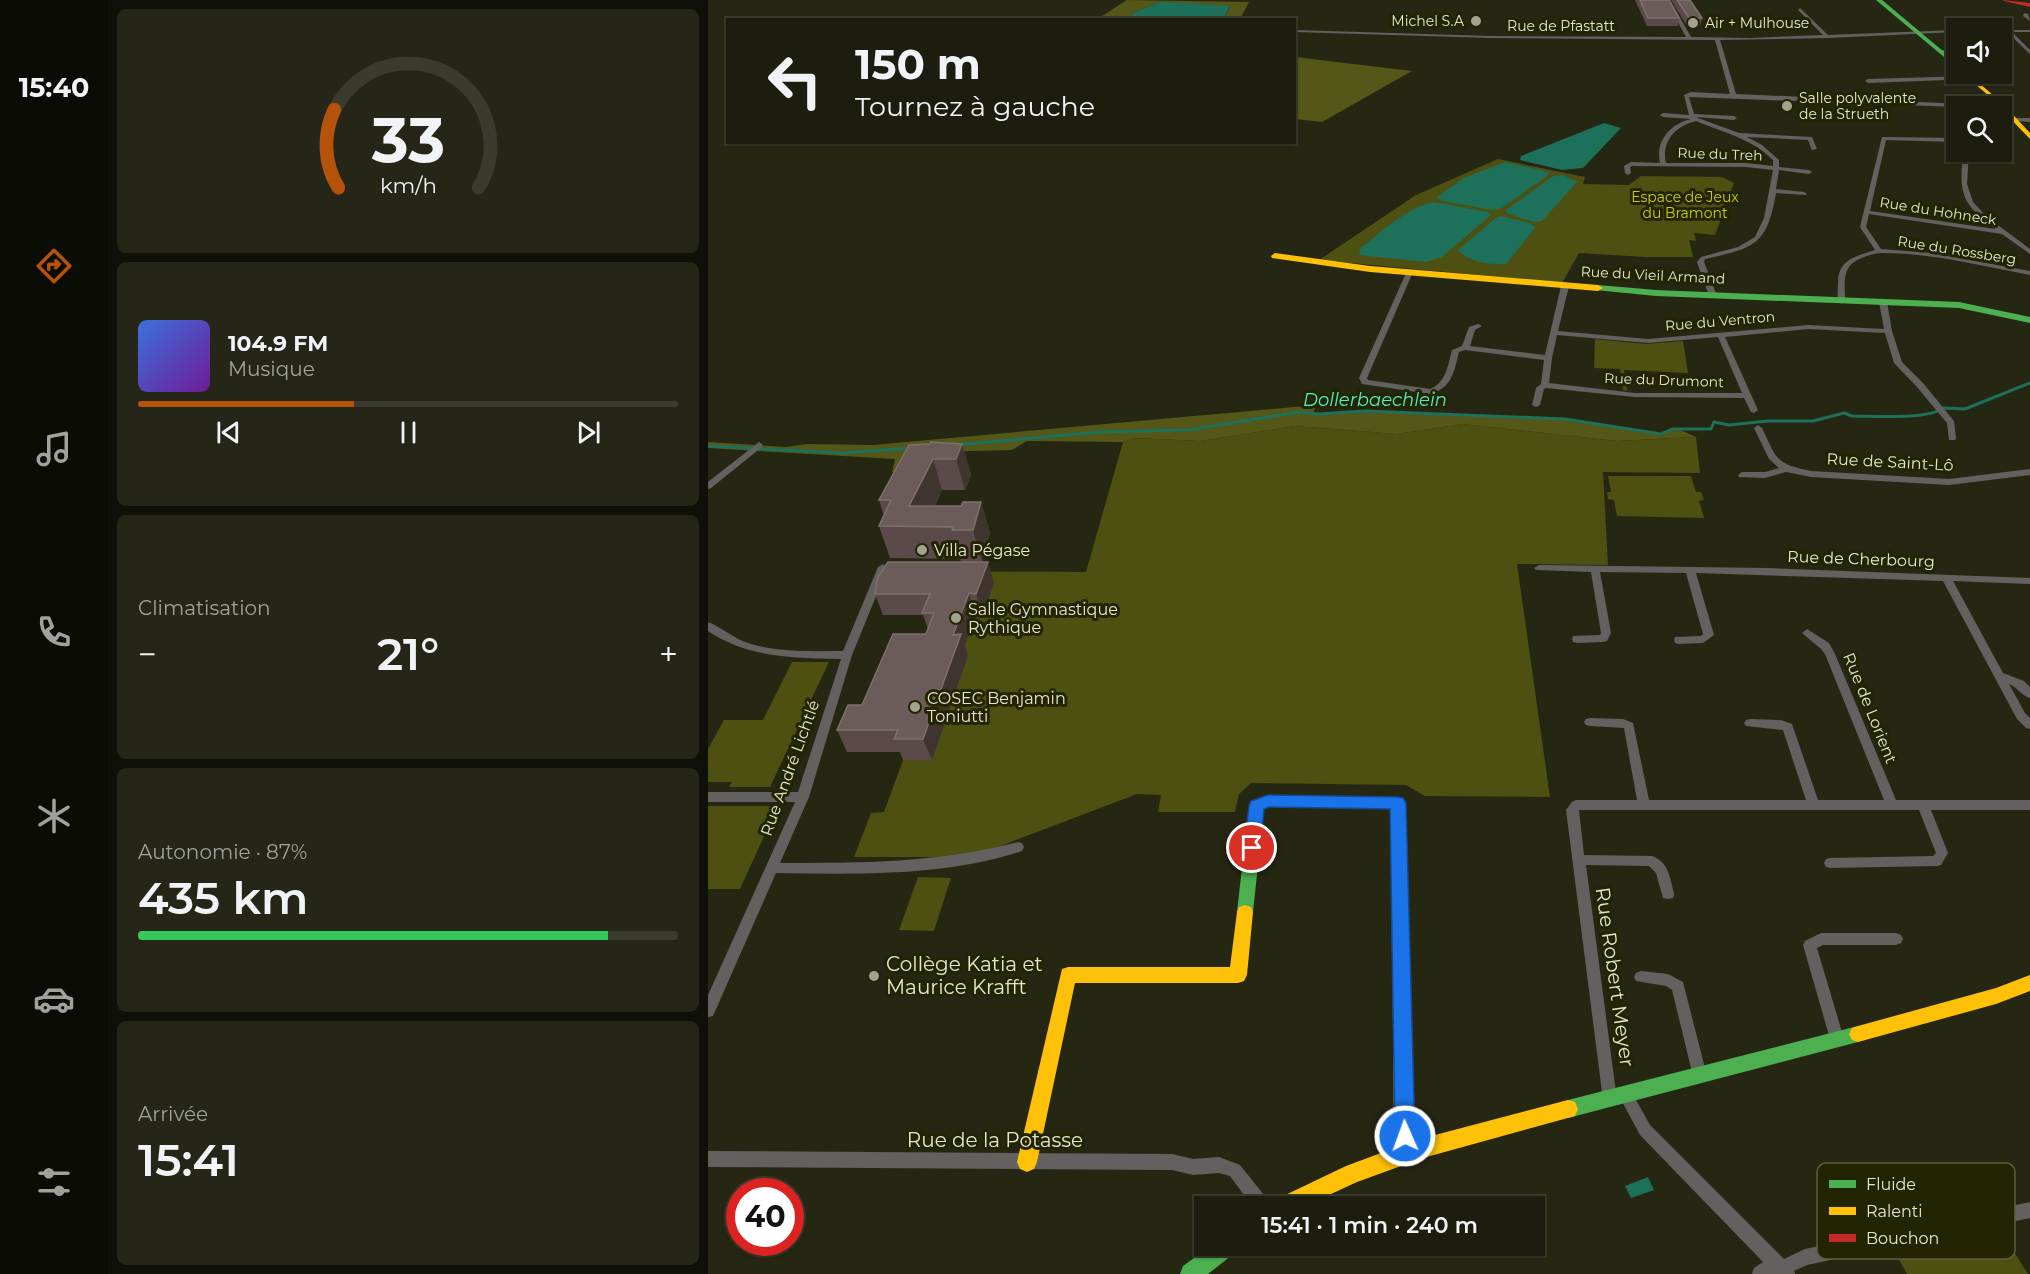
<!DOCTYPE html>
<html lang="fr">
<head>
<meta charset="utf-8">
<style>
  :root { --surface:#1c1d0e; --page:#252617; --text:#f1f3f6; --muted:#a0a29e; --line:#3a3b2e; --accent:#b45309 }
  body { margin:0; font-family:Montserrat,sans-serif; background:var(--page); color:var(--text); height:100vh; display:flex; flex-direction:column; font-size:22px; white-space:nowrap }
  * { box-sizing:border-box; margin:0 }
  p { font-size:20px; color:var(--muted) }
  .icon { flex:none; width:33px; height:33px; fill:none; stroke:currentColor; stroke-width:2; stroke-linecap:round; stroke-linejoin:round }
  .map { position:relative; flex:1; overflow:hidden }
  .drawer { display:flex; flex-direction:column; gap:9px; padding:9px; background:#0f1008; width:600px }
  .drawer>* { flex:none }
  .guide { position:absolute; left:18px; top:18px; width:570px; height:126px; border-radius:0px; box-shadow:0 2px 4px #0004,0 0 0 2px var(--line); background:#1c1d0e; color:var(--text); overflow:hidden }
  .controls { position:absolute; left:1238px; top:18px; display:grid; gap:12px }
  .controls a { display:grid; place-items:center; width:66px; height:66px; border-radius:0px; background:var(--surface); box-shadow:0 2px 4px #0004,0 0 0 2px var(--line); font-size:30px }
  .speed { position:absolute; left:18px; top:1178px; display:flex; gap:12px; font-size:30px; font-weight:700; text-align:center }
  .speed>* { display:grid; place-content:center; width:78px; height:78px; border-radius:50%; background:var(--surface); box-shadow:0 2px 4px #0004,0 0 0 2px var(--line); line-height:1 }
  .speed .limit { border:9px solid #d22; background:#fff; color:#111 }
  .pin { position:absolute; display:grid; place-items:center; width:51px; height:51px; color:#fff; margin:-26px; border:3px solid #fff; border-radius:50%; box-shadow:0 2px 6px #0007 }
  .me { position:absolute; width:66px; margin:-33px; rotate:358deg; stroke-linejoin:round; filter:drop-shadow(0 0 4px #0008) }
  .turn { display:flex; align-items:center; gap:21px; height:126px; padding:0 30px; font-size:27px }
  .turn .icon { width:78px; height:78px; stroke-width:2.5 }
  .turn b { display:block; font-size:42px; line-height:51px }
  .big { font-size:45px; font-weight:600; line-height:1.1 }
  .drawer .card { flex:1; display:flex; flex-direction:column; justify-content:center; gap:9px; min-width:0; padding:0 21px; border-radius:9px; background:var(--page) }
  .drawer .dial { align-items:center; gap:0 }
  .dial svg { height:156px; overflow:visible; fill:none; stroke:var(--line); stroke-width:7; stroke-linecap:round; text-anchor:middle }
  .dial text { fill:var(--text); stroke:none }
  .song { display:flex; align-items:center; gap:18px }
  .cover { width:72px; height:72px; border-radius:9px; background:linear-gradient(135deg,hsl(220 70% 55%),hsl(280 70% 35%)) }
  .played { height:6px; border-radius:3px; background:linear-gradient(90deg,var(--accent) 40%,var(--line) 40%) }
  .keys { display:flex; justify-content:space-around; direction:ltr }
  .heat { display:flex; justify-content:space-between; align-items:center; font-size:33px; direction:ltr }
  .charge { height:9px; border-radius:4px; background:linear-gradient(90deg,#34c759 87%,var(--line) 0) }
  .trip { position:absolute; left:486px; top:1196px; width:351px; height:60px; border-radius:0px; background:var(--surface); box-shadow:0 2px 4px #0004,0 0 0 2px var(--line); font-weight:600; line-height:60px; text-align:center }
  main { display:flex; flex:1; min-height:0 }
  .tab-bar { display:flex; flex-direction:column; width:108px; justify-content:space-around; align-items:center; background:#0b0c06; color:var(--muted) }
  .tab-bar .icon { width:42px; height:42px }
  .tab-bar .on { color:var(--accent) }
  .tab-bar b { font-size:27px; color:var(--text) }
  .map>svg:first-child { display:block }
  .green { fill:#4d5010 }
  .forest { fill:#545718 }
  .water { fill:#1d7059 }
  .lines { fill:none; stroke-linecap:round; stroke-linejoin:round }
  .stream { stroke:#1d7059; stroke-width:3 }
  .street { fill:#626160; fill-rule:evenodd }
  .fast { fill:#4caf50; fill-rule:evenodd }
  .slow { fill:#ffc107; fill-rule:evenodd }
  .jam { fill:#c62828; fill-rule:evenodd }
  .wall { fill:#5c4a4a }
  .shaded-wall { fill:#40352e }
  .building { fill:#6b5b59; stroke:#7e706c; stroke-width:1.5 }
  .route { fill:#1a73e8; stroke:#114b97; stroke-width:1.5 }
  .poi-dot { fill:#a2a38f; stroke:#232502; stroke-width:2 }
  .labels { text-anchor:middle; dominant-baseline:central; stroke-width:6; stroke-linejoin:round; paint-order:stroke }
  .far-poi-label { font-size:14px; fill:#e4e6d2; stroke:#232502; text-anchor:start }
  .far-street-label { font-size:14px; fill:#e4e6d2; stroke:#232502 }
  .far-park-label { font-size:14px; fill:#c8ce0b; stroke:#232502 }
  .street-label { font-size:16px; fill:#e4e6d2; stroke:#232502 }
  .poi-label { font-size:16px; fill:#e4e6d2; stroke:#232502; text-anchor:start }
  .water-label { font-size:18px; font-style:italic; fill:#51efc6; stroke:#232502 }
  .near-poi-label { font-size:20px; fill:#e4e6d2; stroke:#232502; text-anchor:start }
  .near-street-label { font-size:20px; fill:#e4e6d2; stroke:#232502 }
  .key { fill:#232502; stroke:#5d5f40; stroke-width:1.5 }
  .key-label { font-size:16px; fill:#e4e6d2 }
</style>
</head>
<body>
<main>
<nav class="tab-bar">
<b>15:40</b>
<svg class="icon on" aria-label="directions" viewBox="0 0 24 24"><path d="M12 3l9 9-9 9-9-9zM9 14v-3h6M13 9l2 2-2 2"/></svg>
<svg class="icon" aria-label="music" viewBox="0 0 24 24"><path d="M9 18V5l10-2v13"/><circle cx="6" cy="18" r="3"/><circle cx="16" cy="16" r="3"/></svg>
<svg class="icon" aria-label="phone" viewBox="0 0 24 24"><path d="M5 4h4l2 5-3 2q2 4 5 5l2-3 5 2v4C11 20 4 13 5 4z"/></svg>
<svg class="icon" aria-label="climate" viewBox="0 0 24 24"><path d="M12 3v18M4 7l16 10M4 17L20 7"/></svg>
<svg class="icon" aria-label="car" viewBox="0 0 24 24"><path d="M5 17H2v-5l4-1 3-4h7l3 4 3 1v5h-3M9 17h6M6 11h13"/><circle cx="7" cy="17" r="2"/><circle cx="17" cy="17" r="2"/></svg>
<svg class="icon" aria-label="filters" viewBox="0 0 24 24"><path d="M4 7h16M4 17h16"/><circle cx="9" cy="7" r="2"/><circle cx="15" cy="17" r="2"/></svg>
</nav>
<section class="drawer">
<div class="card dial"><svg viewBox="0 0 100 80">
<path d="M14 69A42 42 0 1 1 86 69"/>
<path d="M14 69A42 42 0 0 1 12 29" stroke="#b45309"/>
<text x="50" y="56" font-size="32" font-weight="700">33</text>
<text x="50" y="72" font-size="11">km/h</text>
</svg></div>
<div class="card">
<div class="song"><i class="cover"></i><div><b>104.9 FM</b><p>Musique</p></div></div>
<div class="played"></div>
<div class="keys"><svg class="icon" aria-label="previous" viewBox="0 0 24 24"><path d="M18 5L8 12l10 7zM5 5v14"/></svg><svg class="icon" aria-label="pause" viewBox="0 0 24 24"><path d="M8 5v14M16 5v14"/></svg><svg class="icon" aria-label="next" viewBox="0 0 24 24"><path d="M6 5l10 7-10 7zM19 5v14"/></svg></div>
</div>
<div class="card"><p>Climatisation</p>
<div class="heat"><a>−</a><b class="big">21°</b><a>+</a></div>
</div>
<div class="card"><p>Autonomie · 87%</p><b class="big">435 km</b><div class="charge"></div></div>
<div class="card"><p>Arrivée</p><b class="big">15:41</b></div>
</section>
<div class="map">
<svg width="1322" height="1274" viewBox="0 0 1322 1274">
  <rect width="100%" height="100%" fill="#262713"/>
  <!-- green -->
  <g class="green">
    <path d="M790,159L877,177L875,184L921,185L933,176L1014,177L1026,183L1007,235L986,233L988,241L981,240L985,257H937L871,253L854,283L611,260L708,195Z"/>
    <path d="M887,339L938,344L975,341L980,373L916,370L919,391L915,390L912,369L886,368Z"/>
    <path d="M755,424L909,441L988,437L992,473L895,472L900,565L809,564L842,797L717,796L698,785L543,783L531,794L527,812H450L453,795L429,794L282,850L242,857H146L163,813L176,812L198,752L225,656L229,615H174L194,571L378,572L415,442L426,438L492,441L587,426L689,434Z"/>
    <path d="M900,476H983L988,492H993L996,500L991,501L996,518L909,516L906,500L900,499L899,492H903Z"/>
    <path d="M84,662H121L62,787H21L24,782H0V749L16,720H55Z"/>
    <path d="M0,806H62L68,810L32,889H0Z"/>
    <path d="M210,877L243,878L226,931L191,930Z"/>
    <path d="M1294,1233L1320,1274H1199L1189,1256Z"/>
  </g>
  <!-- forest -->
  <g class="forest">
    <path d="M419,0L541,2L532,19H515L522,7L452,2L425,13L422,17L438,19L388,20Z"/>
    <path d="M587,57L704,71L614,122L587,119Z"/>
    <path d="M608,405L605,414L658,411L856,419L954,435C966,425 975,431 988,437L909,441L755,424L689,434L587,426L492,441L426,438L415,442L319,441L304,450L227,452L208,470L184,472L187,459L0,448V442L78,447L99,444L165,445Z"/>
  </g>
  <!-- water -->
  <g class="water">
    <path d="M452,2H458L522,6L515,19L438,20L422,17L425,13Z"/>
    <path d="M896,123L913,128L875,168L854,170L812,160L813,156Z"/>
    <path d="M797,162L841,172L839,176L794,208L784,210L734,201L729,197L756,178Z"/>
    <path d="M855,175L869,182L834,221L826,222L798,213V210L845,176Z"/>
    <path d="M726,202L780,212L783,215L734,257L717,262L651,255L652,249C673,232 699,207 726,202Z"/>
    <path d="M793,216L821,223L828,227L798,264C783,265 759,262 750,250L789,217Z"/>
    <path d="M940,1177L946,1190L923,1198L917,1186Z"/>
  </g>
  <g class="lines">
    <!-- stream -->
    <g class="stream">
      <path d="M249,445L390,432L480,430L591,412L611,414L657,411L857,419L953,434L964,429H1003L1006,422L1021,425L1060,421H1105L1136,413L1144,416C1163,416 1222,420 1234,408L1257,409L1322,383"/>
      <path d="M0,446L135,453L203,448"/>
    </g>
    <!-- street -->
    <g class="street">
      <path d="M958,0H962L983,37L1042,38L1115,35L1090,10L1092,8L1120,35L1248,30V32L1120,38L1012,40L1028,94L1255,104L1258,106L1248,107L981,97L986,114L1026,116L1029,118L1026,120L989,117L990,118L1031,133L1104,137L1109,149L1104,150L1100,140L1039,137L1054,145L1071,160V167L1101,170L1104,172L1101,174L1071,170L1068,189L1096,192L1099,194L1098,195L1068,193C1059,246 1046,248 997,259L996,262L1009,296L1005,298L1001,296L989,262L993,257L1030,247L1047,237L1056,218L1065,170L1038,167L924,166L922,167L923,173L920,175L917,173L916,166L923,162L952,163C947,141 962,124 983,119L955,117L952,115L955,113L981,115L976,95L983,92L1022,94L1007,40L783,38L586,32V30L783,36L978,37ZM988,121C1015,132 1044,139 1065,160V166L1038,163H958C953,142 967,126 988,121Z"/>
      <path d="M1316,13L1320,14L1322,21L1315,16Z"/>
      <path d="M1294,30H1322V32H1304L1322,50V54L1299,32H1294Z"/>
      <path d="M1229,50H1248V52H1231Z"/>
      <path d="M1293,66L1299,69L1293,70Z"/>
      <path d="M1263,76L1265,79L1160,83L1157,81L1160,79Z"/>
      <path d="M1306,118H1322V122L1304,121L1303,120Z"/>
      <path d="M1174,137L1248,138V142L1178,140L1162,211L1287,229C1253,203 1251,194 1255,152H1261L1259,184L1265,202L1279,217L1322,249V254L1294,234L1161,214L1158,227L1173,249L1223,253L1322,271V275C1274,266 1224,253 1174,253C1165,253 1146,259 1141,267C1135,275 1137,289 1137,299L1130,301C1129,295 1130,288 1130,281C1131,259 1149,256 1167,250L1152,227Z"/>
      <path d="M699,271L705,272L659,378L660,380L722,389C738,383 740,365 744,350L754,346L761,327L770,324L774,326L767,330L762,346L837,355L853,286L857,284L861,286L850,331L940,339L1100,325L1176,329L1171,302L1175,300L1179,302L1184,331L1194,362L1215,383L1246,421L1248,438L1247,440H1241L1239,423L1209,387L1186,363L1177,333L1100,329L1017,337L1050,410L1046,413L1043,412L1036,398L927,397L838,388L836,389L832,405L828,407L824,405L828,388L833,384L836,360L757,350L751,352C746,372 744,388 722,394L654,384L651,378ZM849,335L940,343L1010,337L1034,393H927L841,383L844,358Z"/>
      <path d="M1050,425L1054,428C1069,459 1067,464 1103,471L1241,479L1322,469V475L1241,485L1103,477L1078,472L1057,478L1031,477L1030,475L1034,472H1057L1071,468L1061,459L1046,428Z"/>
      <path d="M51,442L55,445L54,447L3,488L0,489V482Z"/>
      <path d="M175,564L180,567L144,655L101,797L72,863C156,863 228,863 310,842L314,843L316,847L314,851C235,877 150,874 68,873L5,1016L0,1017V995L87,802H0V792H90L133,659C86,658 40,658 0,631V622C13,627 24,637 37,642C68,653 103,651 135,651L170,567Z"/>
      <path d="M831,565L1060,568L1322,578V584L1245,581L1295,673L1316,681L1322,687V698C1314,696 1309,687 1301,684L1317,713L1322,718V729L1318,728L1309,719L1235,581L988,573L1006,635L995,643L971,644L967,643L966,640L967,637L993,636L995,634L978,573L892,572L903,633L899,641L895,642L869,643L865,642L864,639L865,636L892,635L893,633L883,572L828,570L826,568Z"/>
      <path d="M1099,629L1121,643L1127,654L1188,800H1322V810H1223L1240,853L1233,865L1229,866L1122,868L1118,867L1116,863L1118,859L1122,858L1225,856L1228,853L1211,810H871L876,855L944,856C961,862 962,878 966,894L965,898L960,899L955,898L948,873L941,866L878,865L909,1100L907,1105L902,1107L897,1105L895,1100L858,810L864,802L868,800H929L916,728L882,726L878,725L876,722L878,719L882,718L915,719L925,723L941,800H1098L1075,730L1038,726L1036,723L1038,720L1042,719L1073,720L1084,724L1110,800H1176L1117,654L1113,649L1094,633Z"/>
      <path d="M1113,933H1188L1193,935L1195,939L1193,943L1188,945H1115L1109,948L1136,1039L1134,1044L1129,1046L1124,1044L1122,1039L1095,945L1097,941Z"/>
      <path d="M933,971L960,974L975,982L999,1076L997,1081L992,1083L987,1081L985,1076L964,990L958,986L928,981L926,977L928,973Z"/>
      <path d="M918,1089L923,1091L942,1125L1076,1259L1097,1249L1322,1202V1218L1099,1265L1086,1271L1087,1274H1044L1046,1268L1055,1262L932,1135L911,1096L913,1091Z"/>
      <path d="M0,1151L464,1154L485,1159L511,1157L532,1165L560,1200L562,1206H544L522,1176L511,1173L485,1175L464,1170L0,1167Z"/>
    </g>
    <!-- fast -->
    <g class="fast">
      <path d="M1168,0H1174L1248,62V67Z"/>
      <path d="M890,285L948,290L1251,302L1322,317V323L1251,308L948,296L887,290L885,288Z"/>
      <path d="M559,795L695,799L698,803L703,1031L700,1037L694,1039L688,1037L685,1031L682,809L561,807L556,809L545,912L543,917L537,919L531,917L529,912L541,806L544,802Z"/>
      <path d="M1150,1026L1156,1028L1159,1034L1156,1040L1150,1042L860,1118L853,1116L850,1109L853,1102L860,1100Z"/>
      <path d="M504,1245H531L528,1252L500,1274H472L475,1266Z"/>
    </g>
    <!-- slow -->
    <g class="slow">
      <path d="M1255,74H1261L1295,104L1322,133V139L1293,109V106Z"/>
      <path d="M567,253L662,266L890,285L895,288L890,291L662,272L564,258L563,256Z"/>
      <path d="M537,905L543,907L545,912L539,975L536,981L530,983H367L329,1162L326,1169L319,1172L312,1169L309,1162L354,969L360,967H522L529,912L531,907Z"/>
      <path d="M1322,975V991L1288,1004L1150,1042L1144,1040L1141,1034L1144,1028L1150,1026L1288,988Z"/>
      <path d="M694,1023L700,1025L703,1031L708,1140L860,1100L867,1102L870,1109L867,1116L715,1158L649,1182L597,1206H566L569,1199L638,1166L689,1147L686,1131L685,1031L688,1025Z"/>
    </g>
    <!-- jam -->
    <path class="jam" d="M1295,0L1322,3V7L1296,1Z"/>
  </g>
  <!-- wall -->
  <g class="wall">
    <path d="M927,0H961L971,18L970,26H939Z"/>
    <path d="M963,0H982L994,18L992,26H979Z"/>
    <path d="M222,444H254L263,475L257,490H234L227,506H253L273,502L282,533L274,562L286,583L275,615H267L257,645L260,656L224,760H195L192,752H139L129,730L154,705L218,634L220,629L215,615H175L167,594L253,562L252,559L182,558L171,526L176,516L171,500Z"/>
  </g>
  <!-- shaded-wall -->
  <g class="shaded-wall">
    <path d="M254,444L263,475L257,490L248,459Z"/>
    <path d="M225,459L234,490L217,527L201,506Z"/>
    <path d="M273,502L282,533L274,562L265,530Z"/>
    <path d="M280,562L286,583L275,615L268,594Z"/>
    <path d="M261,593L267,615L257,645L260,656L224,760L215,739L245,635Z"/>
  </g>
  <!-- building -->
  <g class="building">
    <path d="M932,0H961L971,18H940Z"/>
    <path d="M969,0H982L994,18H981Z"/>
    <path d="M223,442L254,444L248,459H225L201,506H253L255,502H273L265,530H244L245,527L171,526L183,500H171L201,445L222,444Z"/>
    <path d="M180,562H280L268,594L261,593L245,635L253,634L215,739H186L190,730H129L140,705H154L185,634H218L226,613H214L222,594H167L170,577Z"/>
  </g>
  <!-- route -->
  <path class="route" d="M560,795L690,797L695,798L698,803L707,1136L704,1143L697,1146L690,1143L687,1136L682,809L561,807L556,809L552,848L550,853L544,855L539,853L536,848L541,806L543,801Z"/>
  <!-- markers -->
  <g class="poi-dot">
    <circle cx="768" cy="21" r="6"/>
    <circle cx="985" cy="23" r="6"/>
    <circle cx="1079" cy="106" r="6"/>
    <circle cx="214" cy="550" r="6"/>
    <circle cx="248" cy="618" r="6"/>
    <circle cx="207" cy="707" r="6"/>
    <circle cx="166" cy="976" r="6"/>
  </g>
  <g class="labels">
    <!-- far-poi labels -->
    <g class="far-poi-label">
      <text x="756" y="21" text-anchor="end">Michel S.A</text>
      <text x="997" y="23">Air + Mulhouse</text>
      <text x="1091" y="98">Salle polyvalente<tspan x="1091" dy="16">de la Strueth</tspan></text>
    </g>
    <!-- far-street labels -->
    <g class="far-street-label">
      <text x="853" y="26">Rue de Pfastatt</text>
      <text transform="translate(1012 154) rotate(2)">Rue du Treh</text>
      <text transform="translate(1230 211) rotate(9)">Rue du Hohneck</text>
      <text transform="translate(1249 250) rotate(9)">Rue du Rossberg</text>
      <text transform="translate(945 275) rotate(3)">Rue du Vieil Armand</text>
      <text transform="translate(1012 321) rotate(-5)">Rue du Ventron</text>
      <text transform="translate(956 380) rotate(2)">Rue du Drumont</text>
    </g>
    <!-- far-park labels -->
    <g class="far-park-label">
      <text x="977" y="197">Espace de Jeux<tspan x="977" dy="16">du Bramont</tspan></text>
    </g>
    <!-- street labels -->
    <g class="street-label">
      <text transform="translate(1182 462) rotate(3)">Rue de Saint-Lô</text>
      <text transform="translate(1153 559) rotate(2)">Rue de Cherbourg</text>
      <text transform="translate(1162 708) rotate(68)">Rue de Lorient</text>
      <text transform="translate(82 768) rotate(-70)">Rue André Lichtlé</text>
    </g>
    <!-- poi labels -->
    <g class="poi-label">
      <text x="226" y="550">Villa Pégase</text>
      <text x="260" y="609">Salle Gymnastique<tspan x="260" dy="18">Rythique</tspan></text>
      <text x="219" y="698">COSEC Benjamin<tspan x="219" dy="18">Toniutti</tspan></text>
    </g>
    <!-- water labels -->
    <g class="water-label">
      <text x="667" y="400">Dollerbaechlein</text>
    </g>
    <!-- near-poi labels -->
    <g class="near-poi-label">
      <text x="178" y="964">Collège Katia et<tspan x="178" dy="23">Maurice Krafft</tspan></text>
    </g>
    <!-- near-street labels -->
    <g class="near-street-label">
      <text transform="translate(907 977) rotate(82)">Rue Robert Meyer</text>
      <text x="287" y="1140">Rue de la Potasse</text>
    </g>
  </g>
  <!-- legend -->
  <rect x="1109" y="1163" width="198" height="96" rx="9" class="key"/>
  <rect x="1121" y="1180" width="27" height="8" fill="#4caf50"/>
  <rect x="1121" y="1207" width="27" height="8" fill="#ffc107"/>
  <rect x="1121" y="1234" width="27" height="8" fill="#c62828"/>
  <g class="key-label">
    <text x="1158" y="1190">Fluide</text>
    <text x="1158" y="1217">Ralenti</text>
    <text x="1158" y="1244">Bouchon</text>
  </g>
</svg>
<div class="controls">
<a><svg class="icon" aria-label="sound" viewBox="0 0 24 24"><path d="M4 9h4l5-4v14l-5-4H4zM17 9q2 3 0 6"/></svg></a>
<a><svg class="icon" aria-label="search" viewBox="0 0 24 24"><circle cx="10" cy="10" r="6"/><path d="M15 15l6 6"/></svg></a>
</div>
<div class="speed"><div class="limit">40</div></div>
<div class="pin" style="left:544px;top:848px;background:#d93025"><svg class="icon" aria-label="arrive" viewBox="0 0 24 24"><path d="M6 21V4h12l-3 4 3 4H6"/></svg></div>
<svg class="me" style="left:697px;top:1136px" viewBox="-20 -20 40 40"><circle r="17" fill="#1a73e8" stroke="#fff" stroke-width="3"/><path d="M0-11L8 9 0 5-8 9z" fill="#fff"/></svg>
<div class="trip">15:41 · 1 min · 240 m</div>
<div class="guide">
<div class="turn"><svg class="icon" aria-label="left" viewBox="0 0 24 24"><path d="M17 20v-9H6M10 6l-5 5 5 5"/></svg><div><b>150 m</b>Tournez à gauche</div></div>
</div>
</div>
</main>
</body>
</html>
